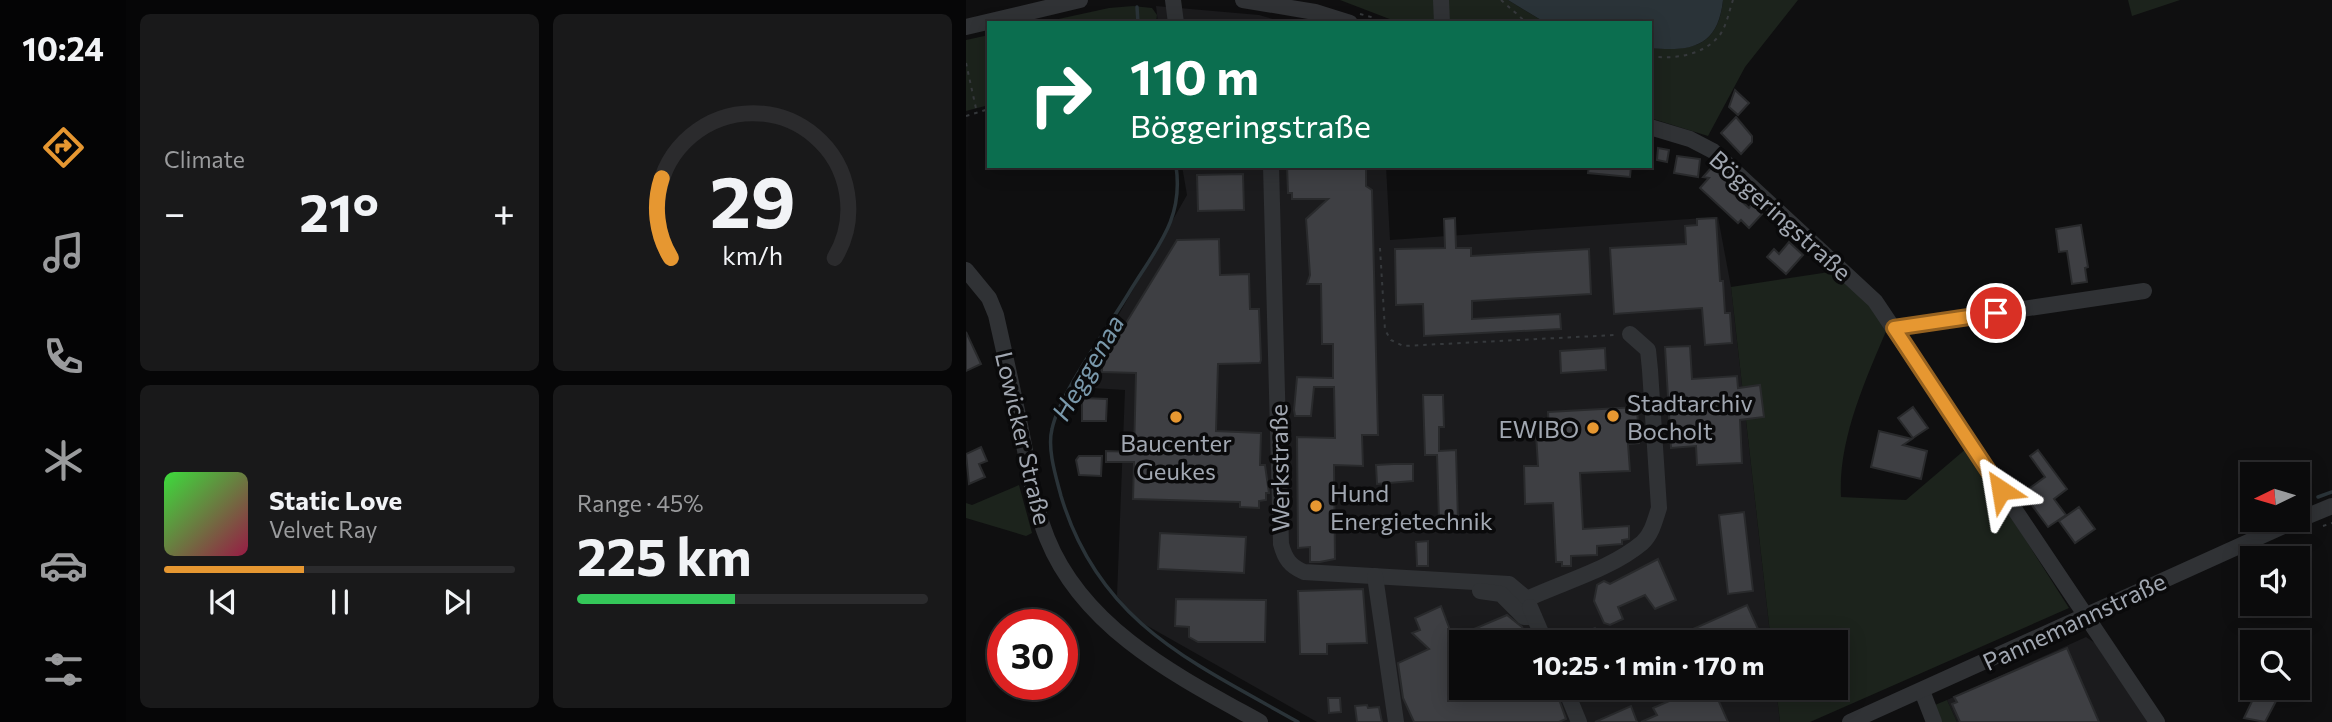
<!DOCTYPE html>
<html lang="en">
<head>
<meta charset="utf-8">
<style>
  :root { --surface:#0b0b0c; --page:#19191a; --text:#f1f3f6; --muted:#9a9b9d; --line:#2b2b2d; --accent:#e69731 }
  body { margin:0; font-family:Commissioner,sans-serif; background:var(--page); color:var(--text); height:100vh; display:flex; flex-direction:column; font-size:26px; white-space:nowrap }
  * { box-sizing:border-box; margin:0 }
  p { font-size:23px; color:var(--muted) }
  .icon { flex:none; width:38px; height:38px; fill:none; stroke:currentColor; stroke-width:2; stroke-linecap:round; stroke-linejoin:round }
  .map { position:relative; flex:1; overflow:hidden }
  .details { display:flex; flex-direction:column; gap:14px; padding:14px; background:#060607; width:840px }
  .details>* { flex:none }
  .top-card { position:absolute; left:21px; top:21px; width:665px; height:147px; border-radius:0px; box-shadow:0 4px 18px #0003,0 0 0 2px var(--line); background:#0b6e4f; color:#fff; overflow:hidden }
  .needle { width:46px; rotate:265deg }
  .buttons { position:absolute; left:1274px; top:462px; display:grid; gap:14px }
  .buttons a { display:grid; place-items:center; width:70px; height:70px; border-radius:0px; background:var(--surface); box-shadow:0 4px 18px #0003,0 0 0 2px var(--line); font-size:35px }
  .speed { position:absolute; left:21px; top:609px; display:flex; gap:14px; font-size:35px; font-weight:700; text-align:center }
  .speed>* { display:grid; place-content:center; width:91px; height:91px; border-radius:50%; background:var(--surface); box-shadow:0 4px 18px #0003,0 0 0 2px var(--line); line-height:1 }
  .speed .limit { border:10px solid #d22; background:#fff; color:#111 }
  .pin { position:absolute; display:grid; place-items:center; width:60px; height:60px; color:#fff; margin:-30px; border:4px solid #fff; border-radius:50%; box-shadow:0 2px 7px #0007 }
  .me { position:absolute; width:77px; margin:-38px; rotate:327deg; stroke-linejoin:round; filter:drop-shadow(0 0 5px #0008) }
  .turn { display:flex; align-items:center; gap:24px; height:147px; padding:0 28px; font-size:32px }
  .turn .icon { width:91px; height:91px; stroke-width:2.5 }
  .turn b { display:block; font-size:49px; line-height:60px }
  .big { font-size:52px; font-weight:700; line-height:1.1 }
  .details .widget { flex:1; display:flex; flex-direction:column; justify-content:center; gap:10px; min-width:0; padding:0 24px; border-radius:10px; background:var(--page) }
  .details .dial { align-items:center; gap:0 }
  .dial svg { height:182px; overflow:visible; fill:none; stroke:var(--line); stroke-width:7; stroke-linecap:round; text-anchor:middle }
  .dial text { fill:var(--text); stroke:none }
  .song { display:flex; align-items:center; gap:21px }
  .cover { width:84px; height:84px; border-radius:10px; background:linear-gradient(135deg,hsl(120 70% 55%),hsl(340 70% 35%)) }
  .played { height:7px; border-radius:4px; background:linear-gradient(90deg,var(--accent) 40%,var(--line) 40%) }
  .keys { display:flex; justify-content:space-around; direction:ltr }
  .heat { display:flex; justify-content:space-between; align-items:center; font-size:38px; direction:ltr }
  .charge { height:10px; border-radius:5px; background:linear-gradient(90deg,#34c759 45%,var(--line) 0) }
  .details .tiles { flex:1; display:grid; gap:14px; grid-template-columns:repeat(2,1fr) }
  .trip { position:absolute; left:483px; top:630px; width:399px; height:70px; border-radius:0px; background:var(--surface); box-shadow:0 4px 18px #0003,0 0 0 2px var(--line); font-weight:700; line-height:70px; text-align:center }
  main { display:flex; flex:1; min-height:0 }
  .tabs { display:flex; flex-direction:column; width:126px; justify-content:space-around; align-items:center; background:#040405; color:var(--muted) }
  .tabs .icon { width:49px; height:49px }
  .tabs .selected { color:var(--accent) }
  .tabs b { font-size:32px; color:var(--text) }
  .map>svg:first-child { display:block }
  .built { fill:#1b1b1d }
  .green { fill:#1c231c }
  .water { fill:#2a3338 }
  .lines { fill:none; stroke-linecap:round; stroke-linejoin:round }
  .stream { stroke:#2a3338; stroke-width:3.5 }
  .building { fill:#3e3f43; stroke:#292a2c; stroke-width:2 }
  .path { stroke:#36393c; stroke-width:2; stroke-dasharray:3.5 5; stroke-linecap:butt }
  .minor { stroke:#303235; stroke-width:16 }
  .route-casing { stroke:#966220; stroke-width:18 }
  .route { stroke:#e69731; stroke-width:12 }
  .poi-dot { fill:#e69731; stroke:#0a0a0b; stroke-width:2.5 }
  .labels { text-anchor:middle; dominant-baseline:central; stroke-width:7; stroke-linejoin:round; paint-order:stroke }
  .street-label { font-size:24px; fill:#a1a7b1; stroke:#0a0a0b }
  .poi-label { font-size:24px; fill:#a1a7b1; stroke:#0a0a0b; text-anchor:start }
  .water-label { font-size:26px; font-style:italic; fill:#7998ab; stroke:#0a0a0b }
</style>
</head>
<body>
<main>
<nav class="tabs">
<b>10:24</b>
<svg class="icon selected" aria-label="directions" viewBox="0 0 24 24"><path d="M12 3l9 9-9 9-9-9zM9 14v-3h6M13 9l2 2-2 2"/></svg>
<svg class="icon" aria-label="music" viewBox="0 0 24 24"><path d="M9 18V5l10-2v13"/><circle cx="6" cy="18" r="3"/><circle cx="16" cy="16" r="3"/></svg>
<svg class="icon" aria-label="phone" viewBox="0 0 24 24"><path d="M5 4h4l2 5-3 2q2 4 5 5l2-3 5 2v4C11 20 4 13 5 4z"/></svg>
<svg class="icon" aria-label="climate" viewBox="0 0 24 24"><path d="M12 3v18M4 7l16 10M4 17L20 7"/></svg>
<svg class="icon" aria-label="car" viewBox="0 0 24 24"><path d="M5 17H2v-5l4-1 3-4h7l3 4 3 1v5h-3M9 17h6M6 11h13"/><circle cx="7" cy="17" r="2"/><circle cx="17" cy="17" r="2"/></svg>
<svg class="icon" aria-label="filters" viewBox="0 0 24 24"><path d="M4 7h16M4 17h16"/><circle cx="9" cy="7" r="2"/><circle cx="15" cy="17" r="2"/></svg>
</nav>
<section class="details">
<div class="tiles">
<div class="widget"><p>Climate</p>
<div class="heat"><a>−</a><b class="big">21°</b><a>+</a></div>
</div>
<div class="widget dial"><svg viewBox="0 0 100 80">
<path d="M14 69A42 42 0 1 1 86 69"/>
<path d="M14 69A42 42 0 0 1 10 34" stroke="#e69731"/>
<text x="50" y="56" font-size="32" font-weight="700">29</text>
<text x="50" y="72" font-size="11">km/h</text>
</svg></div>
<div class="widget">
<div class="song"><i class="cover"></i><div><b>Static Love</b><p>Velvet Ray</p></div></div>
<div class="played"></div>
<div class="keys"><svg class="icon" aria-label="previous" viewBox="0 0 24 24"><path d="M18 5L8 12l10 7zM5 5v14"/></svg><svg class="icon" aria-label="pause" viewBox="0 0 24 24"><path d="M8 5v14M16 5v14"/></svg><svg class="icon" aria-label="next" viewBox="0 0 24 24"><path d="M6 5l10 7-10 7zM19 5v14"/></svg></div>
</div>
<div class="widget"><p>Range · 45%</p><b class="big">225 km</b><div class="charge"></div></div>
</div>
</section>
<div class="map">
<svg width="1366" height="722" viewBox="0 0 1366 722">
  <rect width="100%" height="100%" fill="#0f0f10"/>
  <!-- built -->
  <g class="built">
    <path d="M190,6L293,15L321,23H192Z"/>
    <path d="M216,166H420L424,240L752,217L765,287L805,642H495V688H810L814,722H351L171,620L151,596L159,390L126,388L120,398H105L221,195Z"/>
    <path d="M1120,637L1129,643L1183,722H991L981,700Z"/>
  </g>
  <!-- green -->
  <g class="green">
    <path d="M374,0H470L469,23H434Z"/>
    <path d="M480,0H542L580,23H481Z"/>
    <path d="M757,0H832L779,67L742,136L684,118V48C725,51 752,48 757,0Z"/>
    <path d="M1162,0H1214L1166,16Z"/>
    <path d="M167,6L186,8L191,15L190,23H89L88,20L143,8Z"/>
    <path d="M23,35V105L0,111V40Z"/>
    <path d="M870,271L913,314L921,329C899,381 872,440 875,497L940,500L1001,448L1103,608L844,722H814L810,688H870V642H805L765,287Z"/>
    <path d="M53,485L66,533L60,536L0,518V503L6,505Z"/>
    <path d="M981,700L991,722H976L969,705Z"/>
  </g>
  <!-- water -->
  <path class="water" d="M542,0H757C752,47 725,52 684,48V23H580Z"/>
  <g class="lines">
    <!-- stream -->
    <g class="stream">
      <path d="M171,7L172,23"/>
      <path d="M210,166C218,220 190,248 164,291C144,325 93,394 86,429C81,449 90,477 95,496C133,623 226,662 332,722"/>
      <path d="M1352,497L1366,492"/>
    </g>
  </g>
  <!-- building -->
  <g class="building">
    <path d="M769,90L783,103L772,115L763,107Z"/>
    <path d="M770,117L786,136V142L775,154L755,133Z"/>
    <path d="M692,148L703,150L701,162L691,160Z"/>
    <path d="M711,156L734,159L732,177L708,173Z"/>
    <path d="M321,166H400V186L406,190L412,435H396L397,466L368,465L369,559L354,562H344V547L332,548L331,437L369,438L368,387H348L345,416H329L328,410L331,377L367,378V344H356L355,284H341L344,275L340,219L362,199H326V193H322Z"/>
    <path d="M623,166H665L664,177L622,173Z"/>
    <path d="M746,167L761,181V188L783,208L786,204L796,214L783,228L775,220L772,223L734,188L743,178L737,177Z"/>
    <path d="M277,174L278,210L232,211L231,175Z"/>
    <path d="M489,218L490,248H505V256L623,249L625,294L506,301V319L594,314L595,329L458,336L457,304L430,305L429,249L479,248L478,219Z"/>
    <path d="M750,218L754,281H757L759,313H764L766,343L739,345L736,308L648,314L644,248L720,244L719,226L731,225V219Z"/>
    <path d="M1115,225L1122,267L1119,268L1121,282L1106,284L1101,251L1093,252L1090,229Z"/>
    <path d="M253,239L254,275L283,274L284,309H293L295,360L294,363L252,364L250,431L295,433L294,465H299L303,493H300V500L293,501V508L274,507V502L167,499L168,462H140V451L168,452L170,373L136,372V362L211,240Z"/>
    <path d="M823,242L837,255L820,274L801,257L808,249L813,254Z"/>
    <path d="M0,332L15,364L0,371Z"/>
    <path d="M724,346L726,379L771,376L772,388L794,385L798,417L774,420L776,463L731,465L730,446L705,448L699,347Z"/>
    <path d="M639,348L640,370L595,373L594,351Z"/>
    <path d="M457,395H477L478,427H473V451L490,450L492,521H473L471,455H459Z"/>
    <path d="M116,398L141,399L140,421H116Z"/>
    <path d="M671,407L673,443L662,444L664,471L614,473L617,529L663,526V539L656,540V544L631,546V555L605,556V566H596V562H590L587,503L559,504L558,466H572L570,434L583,433L582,412Z"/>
    <path d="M947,407L962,428L947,438L932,418Z"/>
    <path d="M913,431L946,439L937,445L961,451L955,479L905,467Z"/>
    <path d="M15,447L21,461L13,464L19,477L3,484L0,454Z"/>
    <path d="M1072,450L1101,489L1088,499L1100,515L1082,527L1057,493L1079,477L1064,456Z"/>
    <path d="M113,456H136L135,476L113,475L110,460Z"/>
    <path d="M427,464H447V481L411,484L410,465Z"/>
    <path d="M1113,507L1129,529L1109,543L1093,521Z"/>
    <path d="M778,512L787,591L762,594L753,515Z"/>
    <path d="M194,533L280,537L278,573L192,569Z"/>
    <path d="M462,541V566H451L450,542Z"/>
    <path d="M692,559L710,600L689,609L679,595L652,607L657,619L644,625L638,623L628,601L631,585L638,581L644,584Z"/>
    <path d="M397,589L401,643L361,644V654H334L332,591Z"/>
    <path d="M210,599L300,600L299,642H232L223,637V627L209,626Z"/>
    <path d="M781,605L798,642H732L727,629Z"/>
    <path d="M475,606L487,638L541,615L556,627L563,642H495V688H589L600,719L593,722H448L437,698L432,663L463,649L446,633L454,630L449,618Z"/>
    <path d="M629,628L636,642H597Z"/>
    <path d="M1101,648L1133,722H994L986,704L991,702L988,697Z"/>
    <path d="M733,688H747L762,722H675L691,715L687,708Z"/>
    <path d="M1289,695L1310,701L1299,722L1278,718Z"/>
    <path d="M362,698H374L375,712L363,713Z"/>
    <path d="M401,705L402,708L413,707L416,722H391L389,706Z"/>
    <path d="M665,706L671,722H629Z"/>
  </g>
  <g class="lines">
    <!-- path -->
    <g class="path">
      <path d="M535,0L561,23"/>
      <path d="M394,14L409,18V23"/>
      <path d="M684,56C707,60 737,55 752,37C760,29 763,11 767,0"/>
      <path d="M0,63L11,113"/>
      <path d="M0,116L23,109"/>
      <path d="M414,248L419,330L425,340L437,346L649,335"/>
      <path d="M1357,526L1366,523"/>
    </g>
    <!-- minor -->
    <g class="minor">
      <path d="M207,0L210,23"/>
      <path d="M277,0L349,12L384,23"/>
      <path d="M475,0L476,23"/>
      <path d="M0,27L114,0"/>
      <path d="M684,127L724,139L747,151L909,301L1191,722"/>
      <path d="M305,166L315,544C319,559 324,566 338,572L543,584L561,599C597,582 645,569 676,543C686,534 689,520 693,508L684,370L682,350L664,334"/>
      <path d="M0,270L23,298L30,315C39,355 48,395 56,435C63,469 68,506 81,538C118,630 213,677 294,722"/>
      <path d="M928,328L1178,291"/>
      <path d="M1332,520L1366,506"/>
      <path d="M409,576L430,722"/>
      <path d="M514,591L535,594L558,617H568"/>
      <path d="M564,607L579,642"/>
      <path d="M599,688L613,722"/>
      <path d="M956,691L968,722"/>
      <path d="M884,722L1331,520"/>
    </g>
  </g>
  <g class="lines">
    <defs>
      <path id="route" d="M1030,313L928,328L1035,490"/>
    </defs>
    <!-- route casing -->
    <use href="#route" class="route-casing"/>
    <!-- route -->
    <use href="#route" class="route"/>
  </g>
  <!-- markers -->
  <g class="poi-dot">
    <circle cx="647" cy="416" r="7"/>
    <circle cx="210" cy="417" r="7"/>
    <circle cx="627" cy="428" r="7"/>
    <circle cx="350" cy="506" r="7"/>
  </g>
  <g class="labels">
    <!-- street labels -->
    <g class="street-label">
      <text transform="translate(815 215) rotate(42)">Böggeringstraße</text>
      <text transform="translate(58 438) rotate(77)">Lowicker Straße</text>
      <text transform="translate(313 468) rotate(-91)">Werkstraße</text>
      <text transform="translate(1108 621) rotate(-25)">Pannemannstraße</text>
    </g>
    <!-- poi labels -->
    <g class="poi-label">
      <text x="661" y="402">Stadtarchiv<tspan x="661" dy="28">Bocholt</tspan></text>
      <text x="613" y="428" text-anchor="end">EWIBO</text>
      <text x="210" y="442" text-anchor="middle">Baucenter<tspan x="210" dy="28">Geukes</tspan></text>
      <text x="364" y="492">Hund<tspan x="364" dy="28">Energietechnik</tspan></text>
    </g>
    <!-- water labels -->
    <g class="water-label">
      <text transform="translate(121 367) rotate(-60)">Heggenaa</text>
    </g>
  </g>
</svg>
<div class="buttons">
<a><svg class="needle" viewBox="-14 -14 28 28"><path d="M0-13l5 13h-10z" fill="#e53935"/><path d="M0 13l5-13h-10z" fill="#9a9b9d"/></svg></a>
<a><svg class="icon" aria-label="sound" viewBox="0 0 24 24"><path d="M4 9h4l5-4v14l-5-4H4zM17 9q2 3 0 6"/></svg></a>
<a><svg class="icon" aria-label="search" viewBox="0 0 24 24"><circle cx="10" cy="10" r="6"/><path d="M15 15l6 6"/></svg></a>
</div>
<div class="speed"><div class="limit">30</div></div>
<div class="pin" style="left:1030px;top:313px;background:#d93025"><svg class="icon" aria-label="arrive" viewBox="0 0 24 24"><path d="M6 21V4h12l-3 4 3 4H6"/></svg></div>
<svg class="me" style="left:1035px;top:490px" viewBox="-20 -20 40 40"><path d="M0-17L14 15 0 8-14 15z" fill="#e69731" stroke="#fff" stroke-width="4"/></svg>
<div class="trip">10:25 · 1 min · 170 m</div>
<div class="top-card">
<div class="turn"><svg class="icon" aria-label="right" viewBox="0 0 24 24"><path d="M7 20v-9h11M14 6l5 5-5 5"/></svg><div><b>110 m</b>Böggeringstraße</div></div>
</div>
</div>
</main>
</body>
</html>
